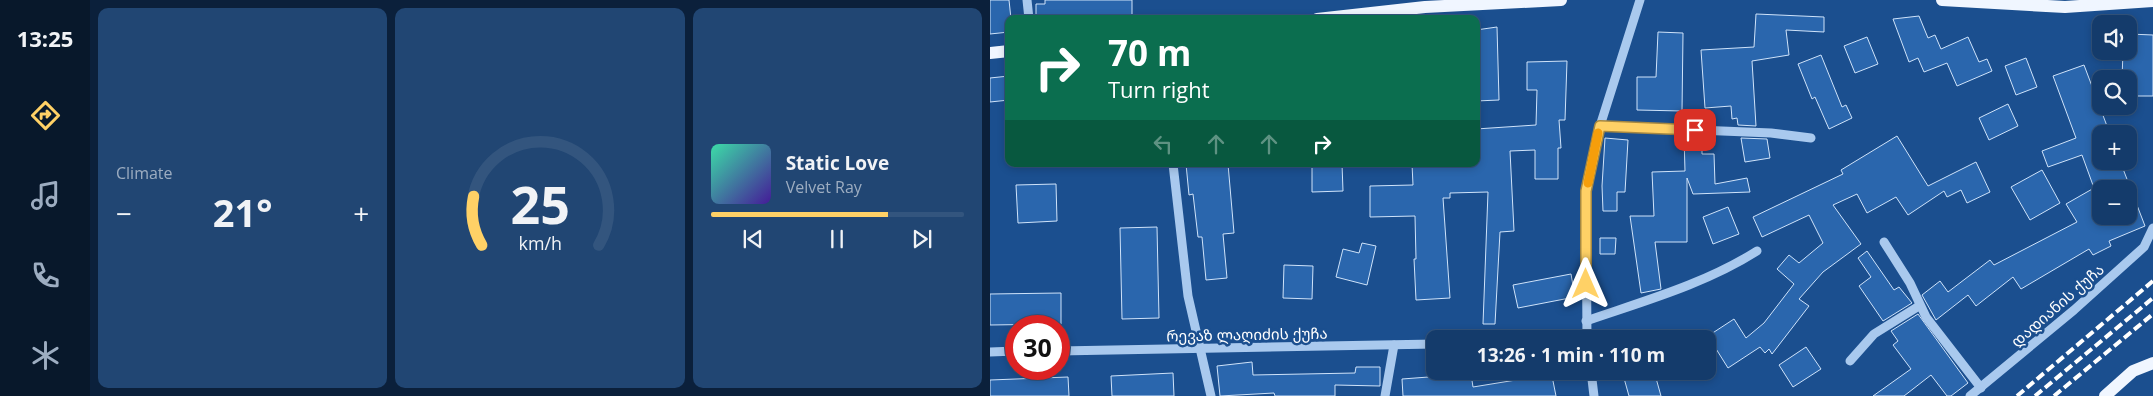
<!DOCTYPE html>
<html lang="en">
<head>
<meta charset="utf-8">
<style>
  :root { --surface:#143b6b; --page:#214673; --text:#f1f3f6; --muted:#9dadc1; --line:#33557e; --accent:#ffd166 }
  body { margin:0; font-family:"Open Sans","Noto Sans Georgian",sans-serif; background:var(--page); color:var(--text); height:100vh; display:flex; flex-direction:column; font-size:19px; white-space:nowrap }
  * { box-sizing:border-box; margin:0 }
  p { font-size:16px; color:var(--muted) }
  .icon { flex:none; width:28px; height:28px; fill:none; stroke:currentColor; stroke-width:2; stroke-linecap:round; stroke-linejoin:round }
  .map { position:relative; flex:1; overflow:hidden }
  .sheet { display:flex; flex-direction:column; gap:8px; padding:8px; background:#0b203b; width:900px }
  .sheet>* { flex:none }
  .banner { position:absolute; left:15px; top:15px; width:475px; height:152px; border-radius:10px; box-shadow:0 2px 8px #0003,0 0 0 1px var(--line); background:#0b6e4f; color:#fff; overflow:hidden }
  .fabs { position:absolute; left:1102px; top:15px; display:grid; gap:10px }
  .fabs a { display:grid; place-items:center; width:45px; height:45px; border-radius:10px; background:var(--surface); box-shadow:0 2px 8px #0003,0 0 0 1px var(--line); font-size:25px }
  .speed { position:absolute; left:15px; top:315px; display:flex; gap:10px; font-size:25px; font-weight:700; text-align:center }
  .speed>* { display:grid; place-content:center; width:65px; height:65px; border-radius:50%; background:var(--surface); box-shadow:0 2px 8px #0003,0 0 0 1px var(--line); line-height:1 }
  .speed .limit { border:8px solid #d22; background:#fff; color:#111 }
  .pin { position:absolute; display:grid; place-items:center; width:42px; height:42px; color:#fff; margin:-21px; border-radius:10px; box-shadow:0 2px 8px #0006 }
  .me { position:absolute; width:55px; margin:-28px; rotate:0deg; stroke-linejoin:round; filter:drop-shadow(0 0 4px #0008) }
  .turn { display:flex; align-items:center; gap:18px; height:105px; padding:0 20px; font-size:22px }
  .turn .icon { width:65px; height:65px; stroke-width:2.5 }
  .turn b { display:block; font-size:35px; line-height:42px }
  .lanes { display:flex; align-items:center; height:48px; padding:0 20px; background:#0003; justify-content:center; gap:25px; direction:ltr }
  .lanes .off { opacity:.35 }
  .big { font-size:38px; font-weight:700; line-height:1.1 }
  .sheet .widget { flex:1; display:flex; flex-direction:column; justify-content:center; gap:8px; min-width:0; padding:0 18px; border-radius:10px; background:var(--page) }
  .sheet .dial { align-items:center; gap:0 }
  .dial svg { height:130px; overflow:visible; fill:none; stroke:var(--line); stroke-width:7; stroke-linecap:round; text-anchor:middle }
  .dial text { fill:var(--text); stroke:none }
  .song { display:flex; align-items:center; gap:15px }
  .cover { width:60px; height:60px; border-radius:8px; background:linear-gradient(135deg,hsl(160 70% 55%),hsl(260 70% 35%)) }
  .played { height:5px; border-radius:2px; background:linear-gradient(90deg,var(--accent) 70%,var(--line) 70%) }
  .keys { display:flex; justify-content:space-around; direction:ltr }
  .heat { display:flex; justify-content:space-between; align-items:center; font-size:28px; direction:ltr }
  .sheet .tiles { flex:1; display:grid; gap:8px; grid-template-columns:repeat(3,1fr) }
  .trip { position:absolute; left:436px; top:330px; width:290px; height:50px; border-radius:10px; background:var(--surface); box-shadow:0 2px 8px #0003,0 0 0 1px var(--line); font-weight:700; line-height:50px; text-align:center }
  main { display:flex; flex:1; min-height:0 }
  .menu { display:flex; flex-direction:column; width:90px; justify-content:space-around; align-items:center; background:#08182b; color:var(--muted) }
  .menu .icon { width:35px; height:35px }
  .menu .selected { color:var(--accent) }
  .menu b { font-size:22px; color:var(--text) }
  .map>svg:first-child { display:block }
  .building { fill:#2a66ad; stroke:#cfe3fa; fill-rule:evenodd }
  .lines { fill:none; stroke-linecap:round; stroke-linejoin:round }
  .minor { stroke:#a9c9ee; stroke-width:9 }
  .major { stroke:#f0f6ff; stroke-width:12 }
  .rail { stroke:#fff; stroke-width:4; stroke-dasharray:9 4; stroke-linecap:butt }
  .route-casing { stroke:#a68842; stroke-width:12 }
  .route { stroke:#ffd166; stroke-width:9 }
  .slow { stroke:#f59e0b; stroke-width:9 }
  .labels { text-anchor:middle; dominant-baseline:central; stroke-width:5; stroke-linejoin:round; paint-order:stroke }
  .street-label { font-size:15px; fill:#fff; stroke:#1b4f8f }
</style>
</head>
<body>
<main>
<nav class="menu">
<b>13:25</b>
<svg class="icon selected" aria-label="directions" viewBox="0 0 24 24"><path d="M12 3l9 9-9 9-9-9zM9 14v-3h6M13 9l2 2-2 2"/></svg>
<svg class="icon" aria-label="music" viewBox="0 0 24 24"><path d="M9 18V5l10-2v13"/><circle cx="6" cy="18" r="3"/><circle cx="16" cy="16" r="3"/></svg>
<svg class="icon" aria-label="phone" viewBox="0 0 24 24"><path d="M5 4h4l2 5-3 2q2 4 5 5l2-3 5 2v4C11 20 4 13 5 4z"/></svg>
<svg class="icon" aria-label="climate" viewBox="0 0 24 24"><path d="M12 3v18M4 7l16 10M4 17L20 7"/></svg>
</nav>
<section class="sheet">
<div class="tiles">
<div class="widget"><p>Climate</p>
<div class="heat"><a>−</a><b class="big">21°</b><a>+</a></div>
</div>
<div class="widget dial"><svg viewBox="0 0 100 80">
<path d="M14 69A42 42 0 1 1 86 69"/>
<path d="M14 69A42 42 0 0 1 9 39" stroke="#ffd166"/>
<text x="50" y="56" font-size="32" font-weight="700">25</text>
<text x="50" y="72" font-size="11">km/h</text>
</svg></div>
<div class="widget">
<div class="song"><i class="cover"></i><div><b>Static Love</b><p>Velvet Ray</p></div></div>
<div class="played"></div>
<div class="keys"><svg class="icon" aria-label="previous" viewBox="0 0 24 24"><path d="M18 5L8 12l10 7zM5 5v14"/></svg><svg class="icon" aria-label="pause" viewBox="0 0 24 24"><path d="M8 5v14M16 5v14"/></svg><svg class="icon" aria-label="next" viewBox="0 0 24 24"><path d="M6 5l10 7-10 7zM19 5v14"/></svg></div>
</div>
</div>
</section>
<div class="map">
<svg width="1163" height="396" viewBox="0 0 1163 396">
  <rect width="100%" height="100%" fill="#1b4f8f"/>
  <!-- building -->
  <g class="building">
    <path d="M0,0H19L21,19H19V32L0,34Z"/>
    <path d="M55,0H142V19H46V4H55Z"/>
    <path d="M766,14L834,17V32L796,30L799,55L762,61L766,126L748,125L747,118L742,119L741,106L715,108L711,50L764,47Z"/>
    <path d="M929,16L938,38L945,35L951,49L978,37L989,62L997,59L1002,71L967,86L957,63L934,72L928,58L919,62L903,19Z"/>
    <path d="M507,27L509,100L486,101V30Z"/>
    <path d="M668,32L693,33L692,111L647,110V77H666Z"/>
    <path d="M1139,34L1163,35V96H1139V79H1132L1133,51H1139Z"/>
    <path d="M877,37L888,64L865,73L854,46Z"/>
    <path d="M831,55L852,107L856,105L862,118L839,129L825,97L822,99L808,64Z"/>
    <path d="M1036,58L1047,87L1026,95L1015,66Z"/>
    <path d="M577,61L575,120H569L571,148H568V179H545V150L520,151L524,231L510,232L505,324H493L498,192L460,193V198H453L460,298L426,300L424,259H426L425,216L380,217V186L423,185L422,164L486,165V129L546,125L547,90H537V62Z"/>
    <path d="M1094,65L1120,134H1111V161H1130L1155,226L1119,241L1121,246L1103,255L1099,249L1031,289L1023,277L986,306L978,295L946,320L932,295L950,281L958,292L1000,260L1004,265L1087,222L1076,204L1104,188L1092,155L1058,167L1052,151L1086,138L1063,76ZM1111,189H1139V216H1111Z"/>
    <path d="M19,76V100L0,102V78Z"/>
    <path d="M1018,104L1028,126L999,140L989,118Z"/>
    <path d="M694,136H712V154H724L725,184L757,178L760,192L703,194L697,178V242H665L671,289L651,293L640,216H664L662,172L695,171Z"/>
    <path d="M907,136L938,186L986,162L1000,192L977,203L971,190L957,197L954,191L918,215L906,197L877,213L867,194L843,205L871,244L833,272L809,299L819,306L782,354L779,349L775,353L770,347L738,368L718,336L744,319L756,338L774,323L804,284L787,269L799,255L809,263L833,243L819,215L772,237L763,217L853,174L851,170Z"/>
    <path d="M615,138L638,140L635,192H627V211H613L612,186Z"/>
    <path d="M751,138L777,139L780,158L755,162Z"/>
    <path d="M196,164H238L244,233L233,234L237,278L216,280L212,237H208L203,194L199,195Z"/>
    <path d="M322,164H352L353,191L322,192Z"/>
    <path d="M1052,170L1070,203L1040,220L1021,187Z"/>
    <path d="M66,184L67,221L28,223L26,185Z"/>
    <path d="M738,207L749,234L723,244L713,217Z"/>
    <path d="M167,227L169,318L132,319L130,228Z"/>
    <path d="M610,238H626L625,254H610Z"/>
    <path d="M372,243L386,246L377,285L346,277L353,249L369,253Z"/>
    <path d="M877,251L904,290L909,287L922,303L893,321L869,286L881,277L868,258Z"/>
    <path d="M294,265L323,266L322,299L293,298Z"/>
    <path d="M581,274L585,297L528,308L523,285Z"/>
    <path d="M71,293V324L0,325V294Z"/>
    <path d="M928,314L978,383L961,396H957L941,375L914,396H883L921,369L903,345L908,341L901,331Z"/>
    <path d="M816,347L831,369L803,387L789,365Z"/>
    <path d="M262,362L263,375L365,373L366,367H390V386L345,385V396H285L284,393L230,396L227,366Z"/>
    <path d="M524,371H561L566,396H413L412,379L452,376V379L481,374L483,387L526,380Z"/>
    <path d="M632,371H664L671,396H639Z"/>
    <path d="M183,373L184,396H122L121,376Z"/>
    <path d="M78,377L79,396H0V380Z"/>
  </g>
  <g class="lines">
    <!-- minor -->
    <g class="minor">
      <path d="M37,0L39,19"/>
      <path d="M610,126L781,133L821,138"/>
      <path d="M183,164L198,296L221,396"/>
      <path d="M894,242L920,283L936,317L991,388"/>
      <path d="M596,321C654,301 715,284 767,251"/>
      <path d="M597,339L596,191L610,126L650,0"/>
      <path d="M69,351L445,344"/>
      <path d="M0,352L26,351"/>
      <path d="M860,361L884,334L929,306"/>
      <path d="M601,371L604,396"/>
      <path d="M395,396L404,345"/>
      <path d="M980,396L1084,310L1154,247L1163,228"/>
    </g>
    <!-- major -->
    <g class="major">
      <path d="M952,0L1075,7L1163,1"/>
      <path d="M327,19L435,7L571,0"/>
      <path d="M0,53L19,51"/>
      <path d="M1115,396L1143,371L1163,363"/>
    </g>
    <!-- rail -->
    <g class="rail">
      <path d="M1027,396L1163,281"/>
      <path d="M1045,396L1163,298"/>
      <path d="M1064,396L1163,314"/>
    </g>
  </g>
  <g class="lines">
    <defs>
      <path id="route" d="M596,284V191L610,126L705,130"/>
    </defs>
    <!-- route casing -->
    <use href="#route" class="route-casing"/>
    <!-- route -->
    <use href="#route" class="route"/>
    <!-- slow -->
    <path class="slow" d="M598,183L608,133"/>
  </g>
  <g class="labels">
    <!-- street labels -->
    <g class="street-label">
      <text transform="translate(1067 305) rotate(-41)">დადიანის ქუჩა</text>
      <text transform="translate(257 334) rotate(-1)">რევაზ ლაღიძის ქუჩა</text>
    </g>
  </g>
</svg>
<div class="fabs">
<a><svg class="icon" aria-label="sound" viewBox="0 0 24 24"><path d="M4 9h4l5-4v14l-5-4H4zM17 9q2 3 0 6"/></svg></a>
<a><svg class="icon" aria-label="search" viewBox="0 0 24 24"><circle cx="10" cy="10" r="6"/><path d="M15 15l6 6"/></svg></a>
<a>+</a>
<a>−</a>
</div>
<div class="speed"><div class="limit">30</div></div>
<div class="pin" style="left:705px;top:130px;background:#d93025"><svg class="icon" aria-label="arrive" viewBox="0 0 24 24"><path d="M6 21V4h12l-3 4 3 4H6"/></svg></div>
<svg class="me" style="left:596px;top:284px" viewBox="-20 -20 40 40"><path d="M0-17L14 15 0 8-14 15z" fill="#ffd166" stroke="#fff" stroke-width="4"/></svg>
<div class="trip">13:26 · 1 min · 110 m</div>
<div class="banner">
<div class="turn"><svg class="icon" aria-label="right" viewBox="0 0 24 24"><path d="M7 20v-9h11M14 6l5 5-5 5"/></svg><div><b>70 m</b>Turn right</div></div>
<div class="lanes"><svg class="icon off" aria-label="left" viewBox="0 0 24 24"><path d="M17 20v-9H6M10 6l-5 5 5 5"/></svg><svg class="icon off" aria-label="ahead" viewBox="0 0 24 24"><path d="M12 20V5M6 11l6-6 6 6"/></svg><svg class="icon off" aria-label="ahead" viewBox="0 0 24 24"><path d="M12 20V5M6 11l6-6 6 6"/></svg><svg class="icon" aria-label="right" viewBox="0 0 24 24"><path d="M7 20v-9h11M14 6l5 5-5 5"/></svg></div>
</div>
</div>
</main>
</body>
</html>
